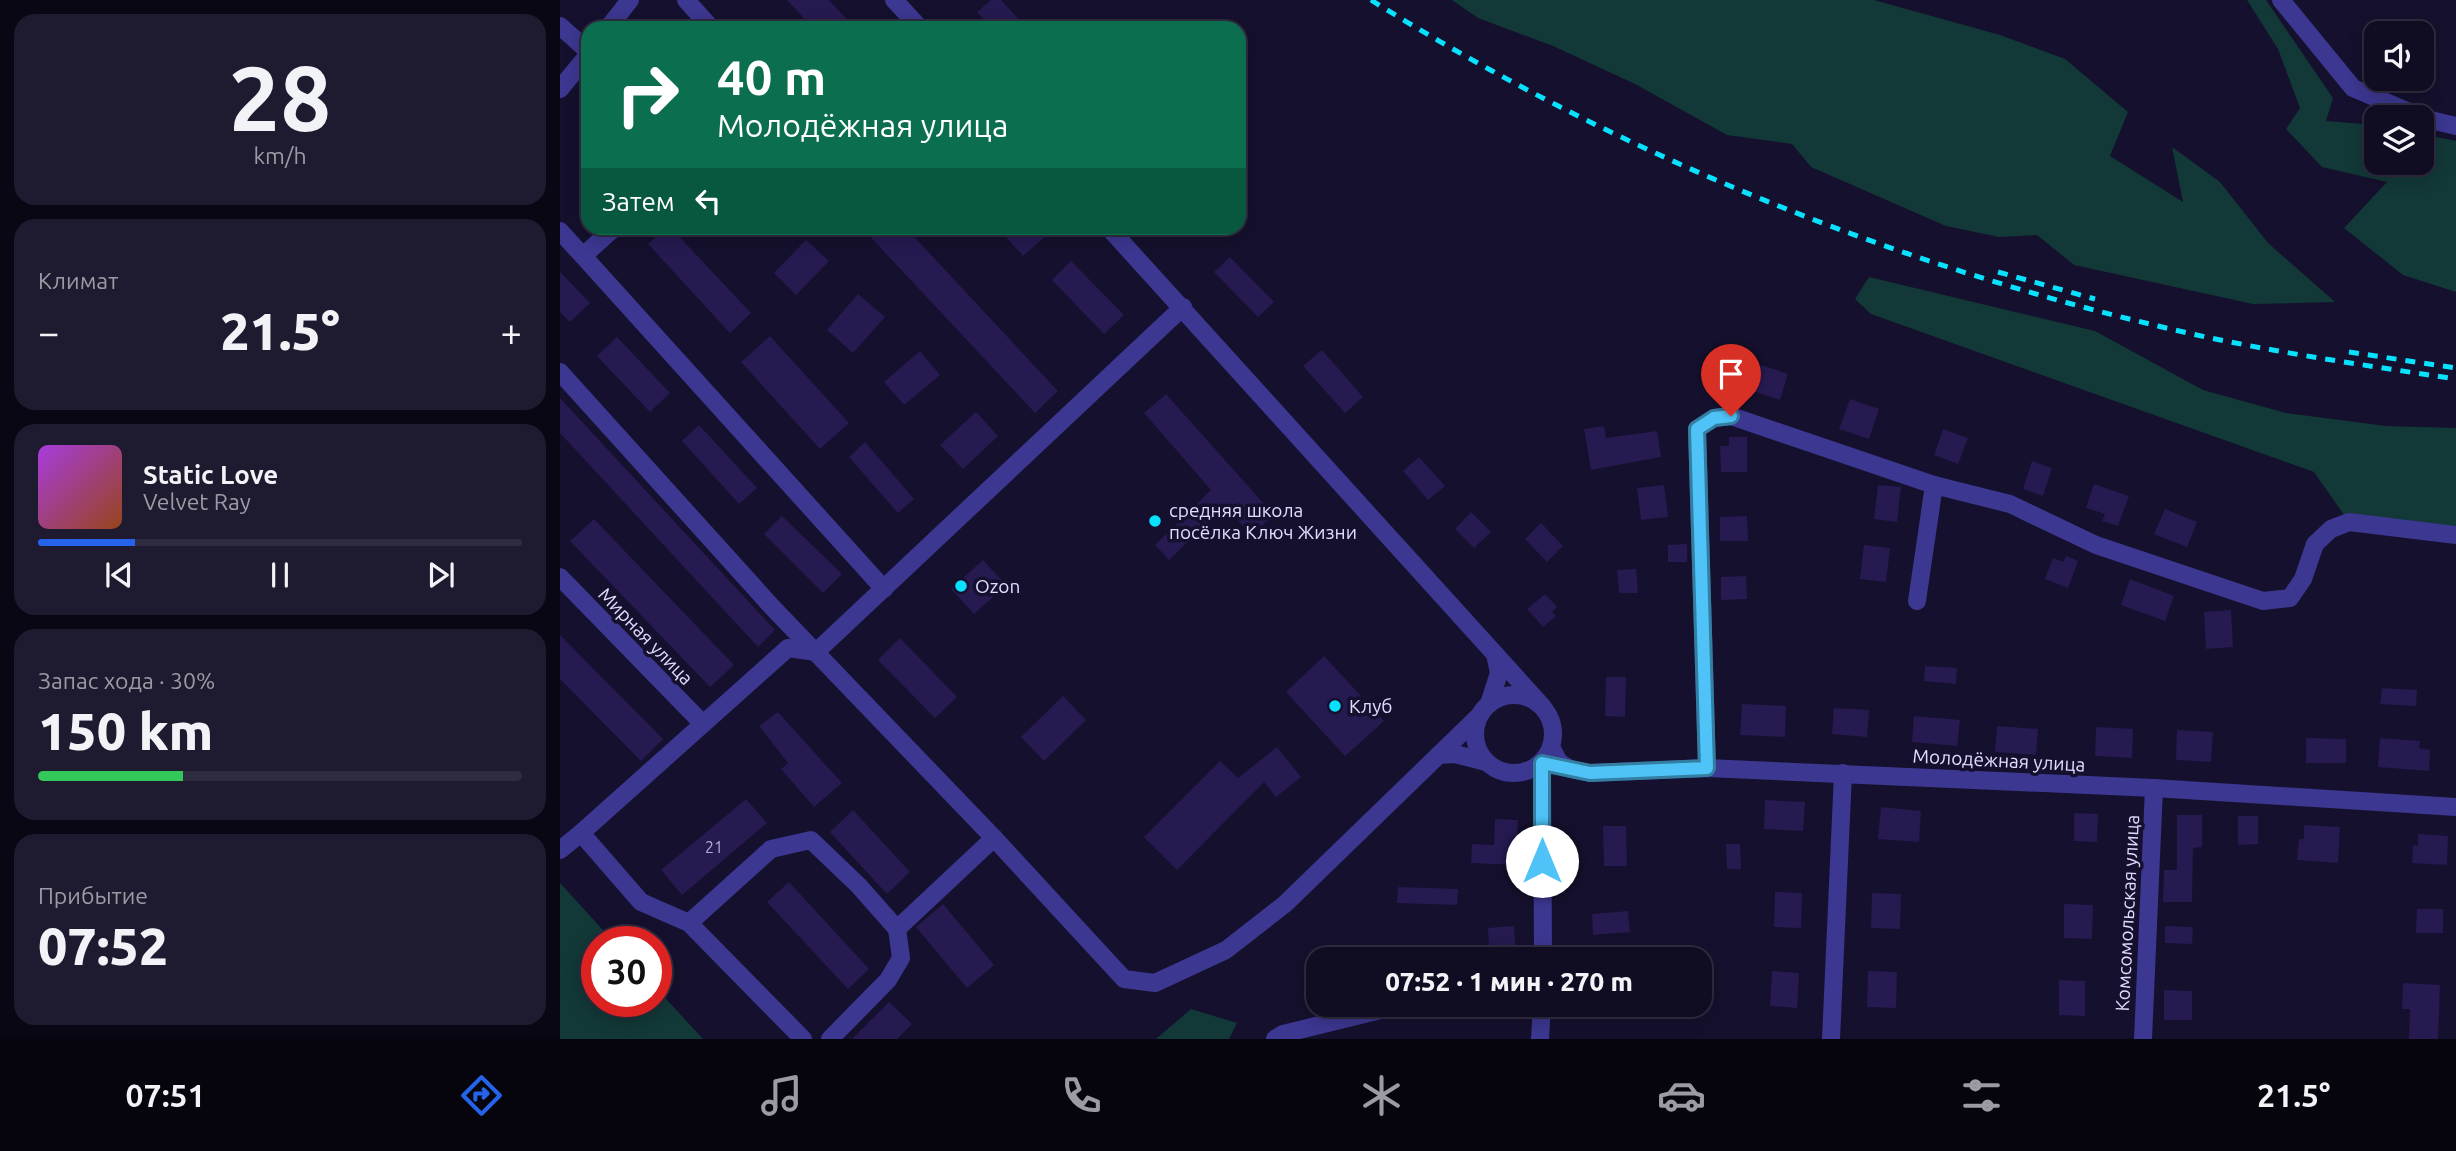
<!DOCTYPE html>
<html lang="ru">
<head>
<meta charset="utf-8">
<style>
  :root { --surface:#100c22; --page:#1e1a2f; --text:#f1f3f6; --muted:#9c9ba5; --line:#302c40; --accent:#2563eb }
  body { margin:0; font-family:Ubuntu,sans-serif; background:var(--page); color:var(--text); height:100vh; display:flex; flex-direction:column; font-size:26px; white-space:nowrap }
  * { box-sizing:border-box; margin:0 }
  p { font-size:23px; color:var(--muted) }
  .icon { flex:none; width:38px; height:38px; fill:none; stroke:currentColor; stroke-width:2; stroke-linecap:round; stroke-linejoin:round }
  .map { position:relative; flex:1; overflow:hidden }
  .drawer { display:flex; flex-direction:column; gap:14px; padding:14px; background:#090713; width:560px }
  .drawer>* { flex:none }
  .hud { position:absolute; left:21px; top:21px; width:665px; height:214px; border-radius:21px; box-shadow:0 4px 18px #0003,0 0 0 2px var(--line); background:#0b6e4f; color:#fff; overflow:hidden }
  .fabs { position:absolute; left:1804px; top:21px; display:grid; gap:14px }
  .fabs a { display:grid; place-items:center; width:70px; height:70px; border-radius:14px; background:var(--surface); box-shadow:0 4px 18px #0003,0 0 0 2px var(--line); font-size:35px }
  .speed { position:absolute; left:21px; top:926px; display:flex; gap:14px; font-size:35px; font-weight:700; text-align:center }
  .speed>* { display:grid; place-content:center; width:91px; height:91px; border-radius:50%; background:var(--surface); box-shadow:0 4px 18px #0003,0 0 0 2px var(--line); line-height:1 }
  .speed .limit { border:10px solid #d22; background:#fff; color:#111 }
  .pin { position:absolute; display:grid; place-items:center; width:60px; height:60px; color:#fff; margin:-72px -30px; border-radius:50% 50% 50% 0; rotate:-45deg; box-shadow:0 0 7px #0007 }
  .pin .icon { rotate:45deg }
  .me { position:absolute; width:77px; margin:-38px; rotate:0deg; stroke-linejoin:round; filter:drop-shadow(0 0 5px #0008) }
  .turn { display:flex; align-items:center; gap:24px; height:147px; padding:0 21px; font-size:32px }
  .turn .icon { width:91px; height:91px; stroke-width:2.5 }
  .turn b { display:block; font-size:49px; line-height:60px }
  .then { display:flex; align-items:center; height:66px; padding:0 21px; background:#0003; gap:14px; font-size:26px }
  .big { font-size:52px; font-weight:800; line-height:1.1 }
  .drawer .card { flex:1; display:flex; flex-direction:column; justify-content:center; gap:10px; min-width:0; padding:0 24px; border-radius:21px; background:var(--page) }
  .drawer .dial { align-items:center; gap:0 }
  .dial b { font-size:91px; line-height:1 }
  .song { display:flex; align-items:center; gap:21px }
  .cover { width:84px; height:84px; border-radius:10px; background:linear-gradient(135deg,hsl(280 70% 55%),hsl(20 70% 35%)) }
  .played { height:7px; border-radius:4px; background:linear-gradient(90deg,var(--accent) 20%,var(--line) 20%) }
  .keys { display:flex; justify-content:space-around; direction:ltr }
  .heat { display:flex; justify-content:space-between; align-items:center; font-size:38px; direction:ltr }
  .charge { height:10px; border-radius:5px; background:linear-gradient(90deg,#34c759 30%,var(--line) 0) }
  .trip { position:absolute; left:746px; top:947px; width:406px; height:70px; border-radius:21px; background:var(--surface); box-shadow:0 4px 18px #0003,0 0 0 2px var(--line); font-weight:800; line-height:70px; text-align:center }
  .tabs { display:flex; height:112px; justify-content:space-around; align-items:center; background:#06050e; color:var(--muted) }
  .tabs .icon { width:49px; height:49px }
  .tabs .active { color:var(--accent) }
  .tabs b { font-size:32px; color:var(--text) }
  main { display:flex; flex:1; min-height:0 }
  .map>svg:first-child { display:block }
  .green { fill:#123837 }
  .building { fill:#261a50 }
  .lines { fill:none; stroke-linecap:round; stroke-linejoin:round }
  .minor { stroke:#3c3790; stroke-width:18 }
  .rail { stroke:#08e2ff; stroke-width:5; stroke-dasharray:10 9; stroke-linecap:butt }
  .route-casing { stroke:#337fa1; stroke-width:18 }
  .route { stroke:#4fc3f7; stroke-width:12 }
  .poi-dot { fill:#08e2ff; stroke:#15102d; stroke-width:2.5 }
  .labels { text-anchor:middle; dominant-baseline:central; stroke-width:7; stroke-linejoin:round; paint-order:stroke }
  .number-label { font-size:16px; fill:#b2acd3 }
  .poi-label { font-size:19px; fill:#e1dcff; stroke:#15102d; text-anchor:start }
  .street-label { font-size:19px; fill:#e1dcff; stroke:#15102d }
</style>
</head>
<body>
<main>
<section class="drawer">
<div class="card dial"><b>28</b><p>km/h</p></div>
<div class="card"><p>Климат</p>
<div class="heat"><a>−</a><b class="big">21.5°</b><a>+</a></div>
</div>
<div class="card">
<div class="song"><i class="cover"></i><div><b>Static Love</b><p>Velvet Ray</p></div></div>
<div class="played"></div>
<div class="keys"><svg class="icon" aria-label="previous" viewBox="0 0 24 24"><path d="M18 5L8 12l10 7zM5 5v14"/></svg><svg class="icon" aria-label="pause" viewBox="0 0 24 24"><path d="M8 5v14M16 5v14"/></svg><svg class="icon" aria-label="next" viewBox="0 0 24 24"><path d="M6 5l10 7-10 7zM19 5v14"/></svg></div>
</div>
<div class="card"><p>Запас хода · 30%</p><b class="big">150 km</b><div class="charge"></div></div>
<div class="card"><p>Прибытие</p><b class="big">07:52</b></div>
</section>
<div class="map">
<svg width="1896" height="1039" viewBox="0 0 1896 1039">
  <rect width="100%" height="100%" fill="#15102d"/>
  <!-- green -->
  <g class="green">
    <path d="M892,0H1314L1440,35L1505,59L1568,112L1550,156L1623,202L1612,147L1660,182L1708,243L1775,302L1693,304L1514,265L1477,235L1439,237L1386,226L1251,167L1232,144L1167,135L1075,84L993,46L918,18Z"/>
    <path d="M1687,0H1706L1773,98L1766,121L1816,125V163H1862V134L1896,141V292L1843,275L1784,228L1827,182L1762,167L1726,129L1740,108L1718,49Z"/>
    <path d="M1309,277L1535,331L1643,390L1726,413L1826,426L1896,428V535L1789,522L1754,472L1311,314L1295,299Z"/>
    <path d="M0,883L53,941L37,942V1001H96V988L143,1039H0Z"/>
    <path d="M631,1009L677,1023L669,1039H596Z"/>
  </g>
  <!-- building -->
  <g class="building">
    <path d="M227,0H269L295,28H253Z"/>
    <path d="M431,0H441L467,28H432L417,12Z"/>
    <path d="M106,228H111L191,313L170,333L88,244Z"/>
    <path d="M302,228H346L498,391L475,413Z"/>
    <path d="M438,228H480L487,235L463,256Z"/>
    <path d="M246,240L269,261L236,295L214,273Z"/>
    <path d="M670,257L714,302L698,317L654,272Z"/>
    <path d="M511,261L564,315L544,334L492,280Z"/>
    <path d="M0,272L30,303L10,322L0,312Z"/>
    <path d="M298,294L325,317L293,353L267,330Z"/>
    <path d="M210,336L289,423L260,449L181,362Z"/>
    <path d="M57,337L110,393L90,412L37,356Z"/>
    <path d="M762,350L803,397L785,413L743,366Z"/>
    <path d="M360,351L380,375L344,405L324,382Z"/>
    <path d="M1201,365L1228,374L1220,400L1193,391Z"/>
    <path d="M606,394L714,515L691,535L665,506L609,560L595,545L651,490L584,413Z"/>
    <path d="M0,398L215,630L198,647L0,433Z"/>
    <path d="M1290,399L1319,409L1309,439L1279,429Z"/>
    <path d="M416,412L438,436L403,469L380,445Z"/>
    <path d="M139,425L197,488L179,504L122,441Z"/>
    <path d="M1044,426L1046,438L1097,431L1101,457L1031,470L1024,429Z"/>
    <path d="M1383,429L1408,438L1398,464L1374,455Z"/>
    <path d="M1169,437H1187V472H1161L1160,446H1169Z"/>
    <path d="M305,442L354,499L338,513L289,457Z"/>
    <path d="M859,457L885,486L868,500L843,471Z"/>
    <path d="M1472,461L1492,468L1483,496L1463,489Z"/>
    <path d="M1534,484L1569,496L1558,526L1542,521L1545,514L1526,508Z"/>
    <path d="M1104,485L1108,517L1081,520L1077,488Z"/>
    <path d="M1318,485L1341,487L1337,522L1314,519Z"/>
    <path d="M1605,509L1637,522L1627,547L1594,534Z"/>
    <path d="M911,512L931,532L914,548L895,529Z"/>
    <path d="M222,516L282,574L263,593L204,534Z"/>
    <path d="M1187,516L1188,541H1160V517Z"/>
    <path d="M34,519L174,665L150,687L10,541Z"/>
    <path d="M981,523L1003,546L987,562L965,539Z"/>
    <path d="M1127,544V562H1108V545Z"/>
    <path d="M1304,545L1330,548L1326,582L1300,579Z"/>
    <path d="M1506,556L1518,561L1508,588L1485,579L1493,558L1503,562Z"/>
    <path d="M423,560L446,585L414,614L391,589Z"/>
    <path d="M1076,569L1078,593H1059L1057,570Z"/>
    <path d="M1186,576L1187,599L1161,600V577Z"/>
    <path d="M1570,579L1614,596L1605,621L1561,605Z"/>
    <path d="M985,594L997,607L992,612L996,616L983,627L967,609Z"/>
    <path d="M1671,610L1673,647L1646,649L1644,612Z"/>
    <path d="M0,635L103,739L81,761L0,679Z"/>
    <path d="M340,638L397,697L375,718L318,660Z"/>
    <path d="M764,656L824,721L785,756L726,692Z"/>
    <path d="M1365,666L1397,668L1396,684L1364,681Z"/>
    <path d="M1046,677H1066L1065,717L1045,716Z"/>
    <path d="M1822,688L1857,690L1856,706L1820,704Z"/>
    <path d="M503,696L526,720L484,761L461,737Z"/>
    <path d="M1182,704L1226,706L1225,737L1180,735Z"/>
    <path d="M1274,708L1309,710L1307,737L1272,734Z"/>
    <path d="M218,712L282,783L254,807L221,769L228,763L199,726Z"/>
    <path d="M1354,716L1400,720L1397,746L1352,742Z"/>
    <path d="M1437,726L1478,729L1476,755L1435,752Z"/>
    <path d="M1536,727L1573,729L1572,758L1535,756Z"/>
    <path d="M1617,730L1653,732L1651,762L1616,760Z"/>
    <path d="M1746,738L1786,739V763H1746Z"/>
    <path d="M1820,738L1860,741L1859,748L1870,750L1869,771L1818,767Z"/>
    <path d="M717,747L741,777L716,797L704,782L617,870L584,837L660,761L678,778Z"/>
    <path d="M186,799L207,823L122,895L101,870Z"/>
    <path d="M1205,800L1245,802L1243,831L1204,829Z"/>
    <path d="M1321,807L1361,811L1359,842L1318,839Z"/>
    <path d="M293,810L350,872L327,894L270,832Z"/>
    <path d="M1514,813L1538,814L1537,842L1514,841Z"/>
    <path d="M1617,815H1642V847L1633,848L1632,902H1603L1604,870H1617Z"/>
    <path d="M1678,816H1698V844L1678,845Z"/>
    <path d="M935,819L958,820L956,865L911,863L912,844L934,845Z"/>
    <path d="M1744,825L1780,827L1778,863L1737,860L1739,839H1744Z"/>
    <path d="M1043,826H1066L1067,866H1044Z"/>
    <path d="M1858,834L1888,836L1887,865L1852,863L1853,845L1858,846Z"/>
    <path d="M1166,844H1180L1181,869H1167Z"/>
    <path d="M229,882L309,969L288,989L207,902Z"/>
    <path d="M838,887L898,889L897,905L837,903Z"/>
    <path d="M1215,892L1242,893L1241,928L1214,927Z"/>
    <path d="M1312,893L1341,894L1340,929L1311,928Z"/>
    <path d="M383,904L434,965L407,988L356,927Z"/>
    <path d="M1504,904L1533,905L1532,939L1504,938Z"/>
    <path d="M1857,909H1883V933H1856Z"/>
    <path d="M1068,911L1070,932L1033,935L1032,914Z"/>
    <path d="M954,926L956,959H900V953L929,947L928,928Z"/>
    <path d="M1605,926L1633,927L1632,944L1605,943Z"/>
    <path d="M1212,971L1239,973L1237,1008L1210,1006Z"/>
    <path d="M1308,971L1337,972L1336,1008L1307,1007Z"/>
    <path d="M1499,980L1525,981V1016L1499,1015Z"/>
    <path d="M1843,983L1880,985L1878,1039H1849L1850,1009H1842Z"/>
    <path d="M1604,990L1632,991V1020H1604Z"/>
    <path d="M329,1002L352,1024L337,1039H292Z"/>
  </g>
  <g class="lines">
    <!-- minor -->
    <g class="minor">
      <path d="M126,0L151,28"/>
      <path d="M334,0L360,28"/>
      <path d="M1721,0L1793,88L1861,117"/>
      <path d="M0,26L28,51"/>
      <path d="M48,28L70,0"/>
      <path d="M0,89L28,55"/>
      <path d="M1862,118L1896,126"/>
      <path d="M549,228L983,707"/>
      <path d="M0,231L23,256L54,228"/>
      <path d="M23,256L324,589"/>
      <path d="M0,372L213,608L434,838L564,979L595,983L666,950L725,904L920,715"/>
      <path d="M0,577L143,724"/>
      <path d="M1357,601L1374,485"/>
      <circle cx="954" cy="734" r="39"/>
      <path d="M929,704L939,673L935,654"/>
      <path d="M991,747L999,762L1010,769L1030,773L1147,768L1594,788L1896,807"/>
      <path d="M879,755L895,754L926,762"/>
      <path d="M1147,768L1137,429L1154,418L1171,416L1374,485L1450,504L1536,545L1703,601L1730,598L1743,579L1755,544L1771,529L1789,522L1896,535"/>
      <path d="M0,850L21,833"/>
      <path d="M129,923L211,849L251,840L299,886L337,929"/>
      <path d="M983,959L982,763H991"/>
      <path d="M243,1039L129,923L81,902L21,833L228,648L256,652L623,307"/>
      <path d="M270,1039L328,980L341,958L337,929L434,838"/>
      <path d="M715,1039L723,1034L845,1004"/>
      <path d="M980,1039L982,1004"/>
      <path d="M1271,1039L1283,773"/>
      <path d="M1583,1039L1594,788"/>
    </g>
    <!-- rail -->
    <g class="rail">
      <path d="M811,0C1053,151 1321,260 1598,326C1696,350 1797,364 1896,379"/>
      <path d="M1438,272L1535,299"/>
      <path d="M1789,352L1896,368"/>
    </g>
  </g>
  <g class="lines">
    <defs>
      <path id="route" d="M982,861V763L1030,773L1147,768L1137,429L1154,418L1171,416"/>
    </defs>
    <!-- route casing -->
    <use href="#route" class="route-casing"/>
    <!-- route -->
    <use href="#route" class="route"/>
  </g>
  <!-- markers -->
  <g class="poi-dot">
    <circle cx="595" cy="521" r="7"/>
    <circle cx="401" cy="586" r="7"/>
    <circle cx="775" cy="706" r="7"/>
  </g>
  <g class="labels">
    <!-- number labels -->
    <g class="number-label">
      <text x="154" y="847">21</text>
    </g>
    <!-- poi labels -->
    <g class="poi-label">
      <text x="609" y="510">средняя школа<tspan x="609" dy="22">посёлка Ключ Жизни</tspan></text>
      <text x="415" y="586">Ozon</text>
      <text x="789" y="706">Клуб</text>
    </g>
    <!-- street labels -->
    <g class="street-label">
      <text transform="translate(86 636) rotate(46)">Мирная улица</text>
      <text transform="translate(1439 760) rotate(3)">Молодёжная улица</text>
      <text transform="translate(1567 913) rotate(-87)">Комсомольская улица</text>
    </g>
  </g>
</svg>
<div class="fabs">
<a><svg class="icon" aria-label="sound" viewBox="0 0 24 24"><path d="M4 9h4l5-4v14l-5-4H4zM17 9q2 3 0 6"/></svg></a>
<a><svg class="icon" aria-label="layers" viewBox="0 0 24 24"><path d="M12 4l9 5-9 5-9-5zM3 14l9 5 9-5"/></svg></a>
</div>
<div class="speed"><div class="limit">30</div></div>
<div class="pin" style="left:1171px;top:416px;background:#d93025"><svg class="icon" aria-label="arrive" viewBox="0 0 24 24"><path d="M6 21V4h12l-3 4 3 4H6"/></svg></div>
<svg class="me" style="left:982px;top:861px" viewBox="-20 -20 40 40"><circle r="19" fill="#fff"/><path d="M0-13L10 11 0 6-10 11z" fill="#4fc3f7"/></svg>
<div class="trip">07:52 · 1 мин · 270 m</div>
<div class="hud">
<div class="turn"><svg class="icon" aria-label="right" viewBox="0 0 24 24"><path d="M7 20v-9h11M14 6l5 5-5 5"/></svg><div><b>40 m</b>Молодёжная улица</div></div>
<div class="then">Затем<svg class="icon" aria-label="left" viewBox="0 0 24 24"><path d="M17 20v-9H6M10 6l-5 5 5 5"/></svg></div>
</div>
</div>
</main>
<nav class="tabs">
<b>07:51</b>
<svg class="icon active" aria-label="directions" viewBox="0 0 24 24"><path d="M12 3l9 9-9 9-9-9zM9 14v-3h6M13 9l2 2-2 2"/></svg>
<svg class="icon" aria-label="music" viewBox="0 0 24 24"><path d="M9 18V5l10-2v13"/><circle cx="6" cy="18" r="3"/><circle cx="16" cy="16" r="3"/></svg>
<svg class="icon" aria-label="phone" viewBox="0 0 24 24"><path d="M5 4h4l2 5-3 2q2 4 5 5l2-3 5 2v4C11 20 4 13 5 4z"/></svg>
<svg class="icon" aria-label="climate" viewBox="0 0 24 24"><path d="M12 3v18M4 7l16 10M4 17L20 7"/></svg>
<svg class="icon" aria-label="car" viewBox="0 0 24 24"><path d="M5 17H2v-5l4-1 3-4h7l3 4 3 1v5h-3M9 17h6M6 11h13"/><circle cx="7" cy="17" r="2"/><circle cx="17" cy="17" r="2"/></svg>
<svg class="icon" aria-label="filters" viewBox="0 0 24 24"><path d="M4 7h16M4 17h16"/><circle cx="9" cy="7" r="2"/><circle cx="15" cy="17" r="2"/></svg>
<b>21.5°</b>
</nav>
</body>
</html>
